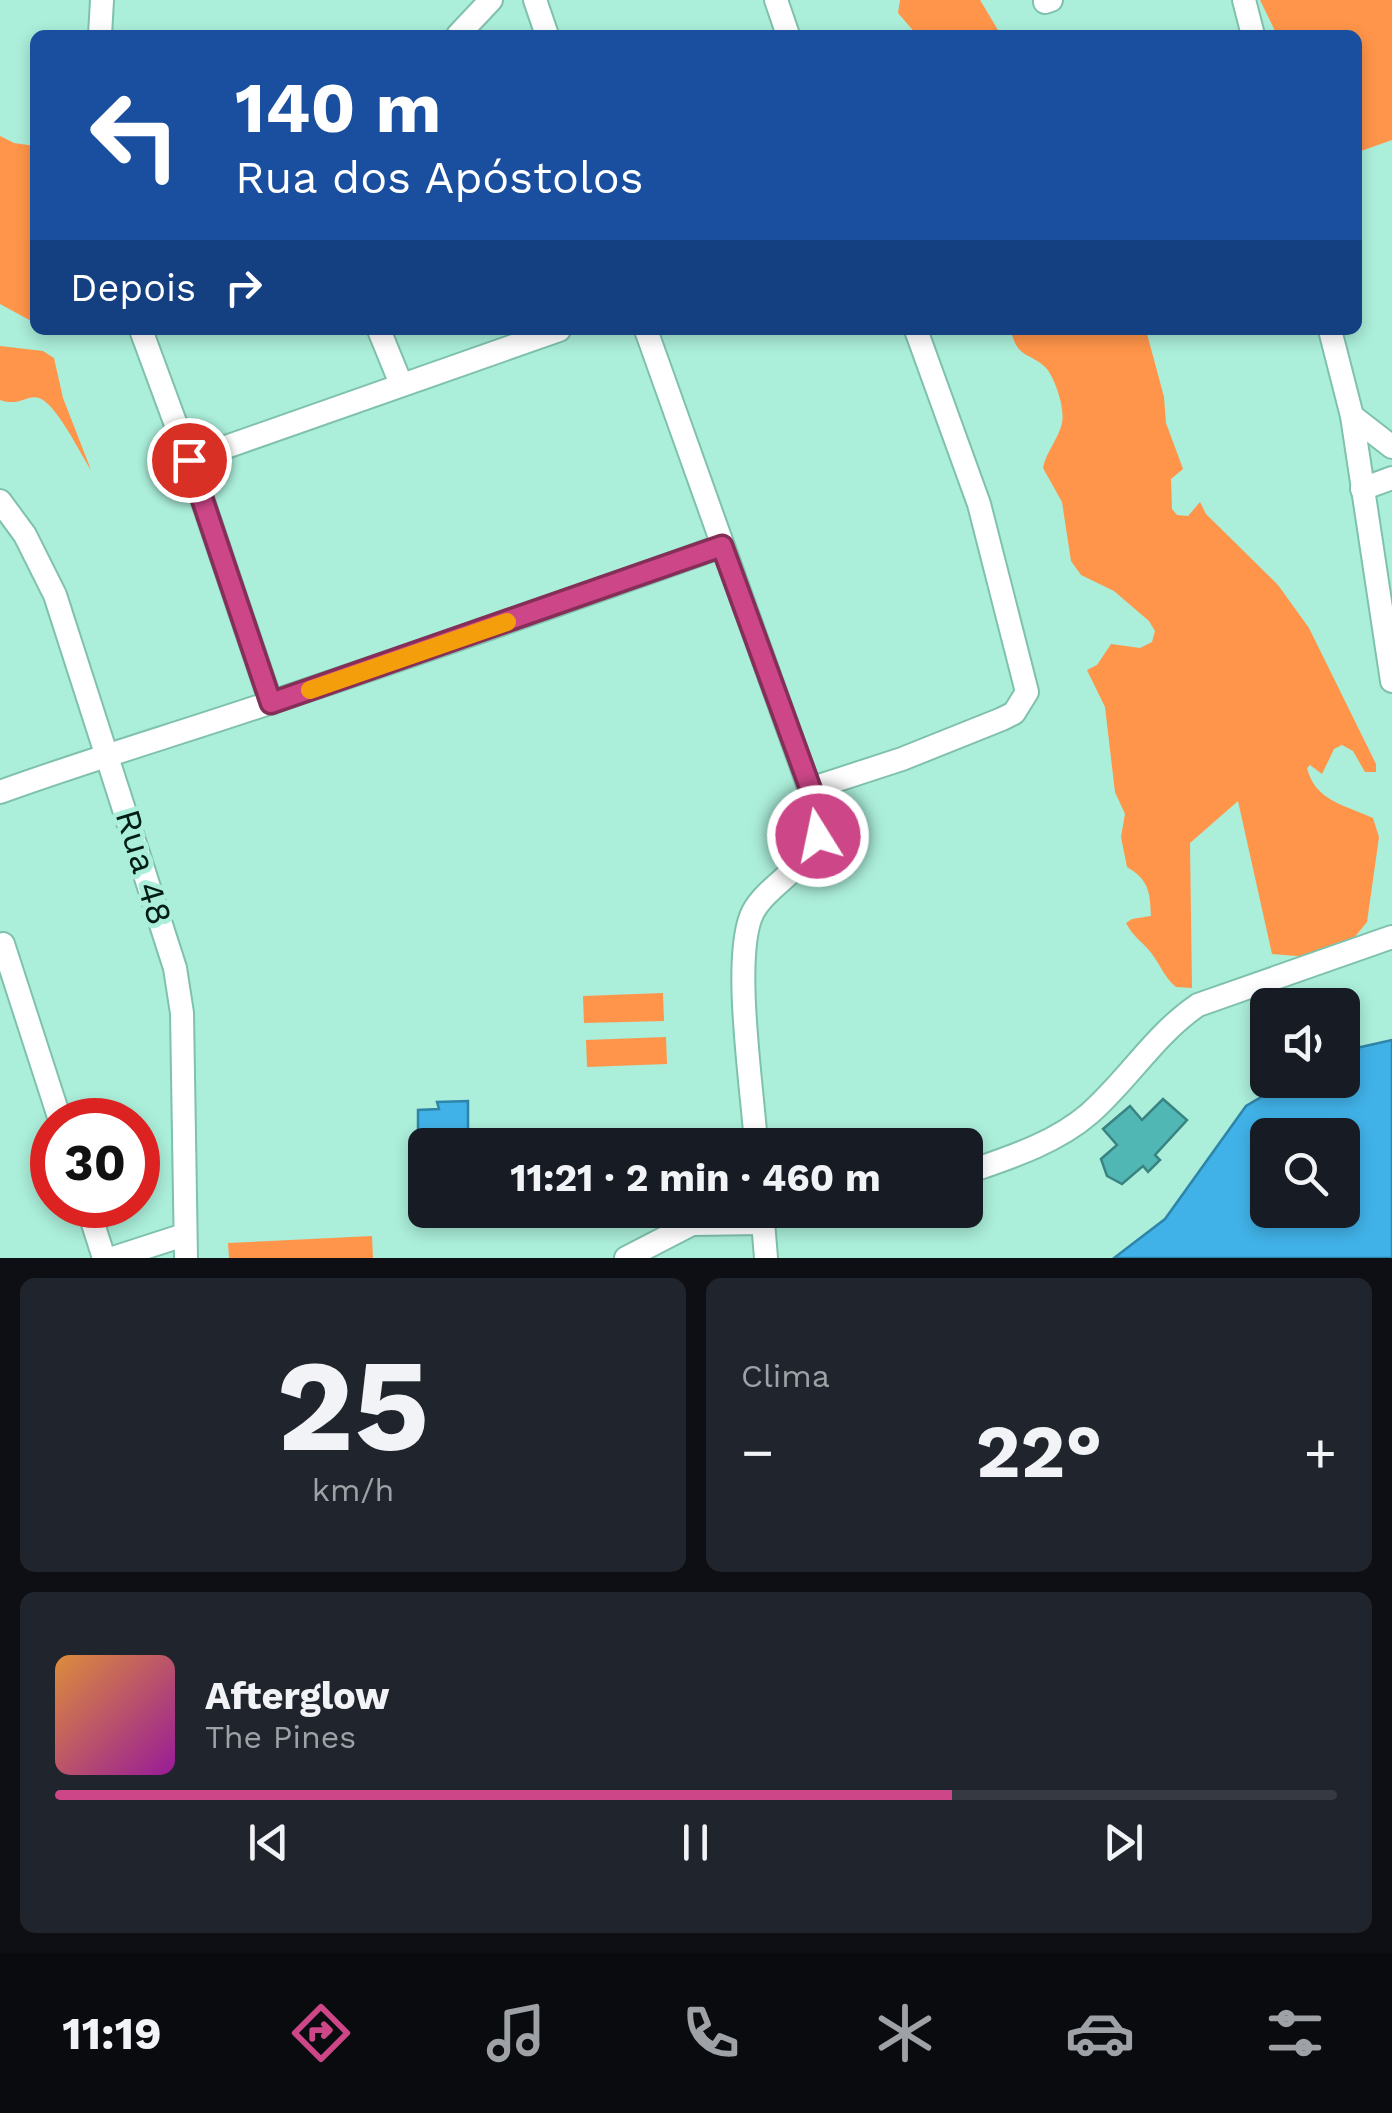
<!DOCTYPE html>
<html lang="pt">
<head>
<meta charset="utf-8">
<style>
  :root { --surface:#171b24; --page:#20242c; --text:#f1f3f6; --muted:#9ea1a6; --line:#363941; --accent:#cc4688 }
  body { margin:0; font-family:"Work Sans",sans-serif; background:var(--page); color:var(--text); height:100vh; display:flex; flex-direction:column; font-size:38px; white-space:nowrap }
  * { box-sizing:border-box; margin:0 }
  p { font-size:32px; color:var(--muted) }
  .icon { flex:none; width:55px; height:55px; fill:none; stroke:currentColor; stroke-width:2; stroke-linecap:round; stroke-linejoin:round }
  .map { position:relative; height:1258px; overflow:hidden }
  .drawer { display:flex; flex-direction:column; gap:20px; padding:20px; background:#0d0f14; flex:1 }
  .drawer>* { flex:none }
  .banner { position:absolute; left:30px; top:30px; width:1332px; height:305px; border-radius:15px; box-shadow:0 5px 15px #0003; background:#1a4fa0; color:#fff; overflow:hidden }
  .controls { position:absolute; left:1250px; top:988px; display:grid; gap:20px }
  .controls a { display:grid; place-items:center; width:110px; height:110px; border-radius:15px; background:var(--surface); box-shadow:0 5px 15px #0003; font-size:50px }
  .speed { position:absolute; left:30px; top:1098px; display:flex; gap:20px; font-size:50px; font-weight:700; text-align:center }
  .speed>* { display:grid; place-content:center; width:130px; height:130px; border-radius:50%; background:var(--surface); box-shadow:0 5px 15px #0003; line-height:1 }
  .speed .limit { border:15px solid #d22; background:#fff; color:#111 }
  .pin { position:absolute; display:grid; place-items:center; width:85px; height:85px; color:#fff; margin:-42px; border:5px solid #fff; border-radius:50%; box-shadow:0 2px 10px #0007 }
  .me { position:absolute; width:110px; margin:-55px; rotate:350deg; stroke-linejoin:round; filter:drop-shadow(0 0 8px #0008) }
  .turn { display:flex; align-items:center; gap:35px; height:210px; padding:0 40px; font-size:45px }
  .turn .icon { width:130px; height:130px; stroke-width:2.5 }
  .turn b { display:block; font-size:70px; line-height:85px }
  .then { display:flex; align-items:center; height:95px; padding:0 40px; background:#0003; gap:20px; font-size:38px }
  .big { font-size:75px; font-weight:700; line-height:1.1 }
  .drawer .widget { flex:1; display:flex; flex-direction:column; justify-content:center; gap:15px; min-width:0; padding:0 35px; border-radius:15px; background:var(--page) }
  .drawer .dial { align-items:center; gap:0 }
  .dial b { font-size:130px; line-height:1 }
  .song { display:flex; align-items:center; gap:30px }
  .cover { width:120px; height:120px; border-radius:15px; background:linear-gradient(135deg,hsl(30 70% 55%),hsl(300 70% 35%)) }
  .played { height:10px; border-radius:5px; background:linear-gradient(90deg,var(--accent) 70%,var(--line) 70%) }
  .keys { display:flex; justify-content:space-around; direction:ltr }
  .heat { display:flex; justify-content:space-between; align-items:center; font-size:55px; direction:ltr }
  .drawer .tiles { flex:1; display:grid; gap:20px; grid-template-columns:1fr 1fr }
  .widget:last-child { grid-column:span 2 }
  .trip { position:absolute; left:408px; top:1128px; width:575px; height:100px; border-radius:15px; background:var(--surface); box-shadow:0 5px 15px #0003; font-weight:700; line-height:100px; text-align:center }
  .dock { display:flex; height:160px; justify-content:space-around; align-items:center; background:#090b0e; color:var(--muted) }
  .dock .icon { width:70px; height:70px }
  .dock .on { color:var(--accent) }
  .dock b { font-size:45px; color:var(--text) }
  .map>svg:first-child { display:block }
  .green { fill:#ff954a }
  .water { fill:#41b2e8; stroke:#2e85a9; stroke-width:2.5; fill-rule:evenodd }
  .building { fill:#50b7b5; stroke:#398381; stroke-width:2.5 }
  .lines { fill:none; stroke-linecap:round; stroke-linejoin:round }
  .minor-casing { stroke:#7fc1ad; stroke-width:26 }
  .minor { stroke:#fff; stroke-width:22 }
  .route-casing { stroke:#852e58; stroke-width:25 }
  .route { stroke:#cc4688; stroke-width:18 }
  .slow { stroke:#f59e0b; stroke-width:18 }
  .labels { text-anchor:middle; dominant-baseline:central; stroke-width:10; stroke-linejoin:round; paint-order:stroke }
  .street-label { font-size:35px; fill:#021d16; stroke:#abeeda }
</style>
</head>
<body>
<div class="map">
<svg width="1392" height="1258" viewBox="0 0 1392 1258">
  <rect width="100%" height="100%" fill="#abeeda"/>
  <!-- green -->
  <g class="green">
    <path d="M900,0H980L1001,35H917L898,13Z"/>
    <path d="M1260,0H1392V140L1358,152V70L1361,64L1358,60V35H1277Z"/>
    <path d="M0,136L14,143L35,146V323L0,304Z"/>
    <path d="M1011,330H1146L1164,397L1166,423L1183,469L1171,479L1172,509L1177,515L1188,516L1200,502L1206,514L1278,585L1309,628L1376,764V772H1365L1353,751L1342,745L1334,749L1322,774L1310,765L1307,768C1315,801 1345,805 1373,818L1379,837L1367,922L1353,939L1309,957L1272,954L1238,801L1190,843L1192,988L1176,987C1164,977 1161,966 1152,954C1143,942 1133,937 1126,923L1132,919L1151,916C1150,892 1149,880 1127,867L1121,837L1125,814L1115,792L1105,707L1087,670L1097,665L1111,644L1140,648L1152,642L1155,631L1149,621L1114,591L1081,575L1071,561L1062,502L1043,468C1046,452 1059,438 1062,423C1065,409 1056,381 1047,369C1032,352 1017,360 1011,330Z"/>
    <path d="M0,346L43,351L54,358L63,398L91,470C81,455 56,403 39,398C28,394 19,407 0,400Z"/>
    <path d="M663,993L664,1021L584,1023L583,996Z"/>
    <path d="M666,1037L667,1064L587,1067L586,1040Z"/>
    <path d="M372,1236L373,1258H229L228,1243Z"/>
  </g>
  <!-- water -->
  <g class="water">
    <path d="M1392,1040V1258H1114L1165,1219L1246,1106L1290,1080H1342L1343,1051ZM1268,1135H1342V1210H1268Z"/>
    <path d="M468,1101V1145H438L436,1139H418V1110L439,1109L437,1102Z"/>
  </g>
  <!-- building -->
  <path class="building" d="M1163,1099L1187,1120L1155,1155L1160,1160L1148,1172L1143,1166L1122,1184L1107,1176L1101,1159L1117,1145L1103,1129L1130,1106L1142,1120Z"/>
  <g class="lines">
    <defs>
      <g id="minor">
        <path d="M535,0L547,35"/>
        <path d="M776,0L788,35"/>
        <path d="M1244,0L1253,35"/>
        <path d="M1045,2L1051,0"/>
        <path d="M100,35L102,0"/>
        <path d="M458,35L491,0"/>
        <path d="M141,330L189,460L271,703"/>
        <path d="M379,330L401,384"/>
        <path d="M646,330L815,804C817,813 820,825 818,835C812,864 767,885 753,912C731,955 753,1092 756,1145"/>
        <path d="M1330,330L1352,416L1392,681"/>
        <path d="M1352,416L1392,447"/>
        <path d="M189,460L559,330"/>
        <path d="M1362,489L1392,478"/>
        <path d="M0,501L25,535L55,595L175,968L182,1013L186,1258"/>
        <path d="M810,789L902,759L1002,719L1014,713L1027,692L979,504L916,330"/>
        <path d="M0,792C91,759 184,732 275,701C425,651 574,599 722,546"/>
        <path d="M3,944L60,1120"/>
        <path d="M965,1173C1008,1158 1054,1144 1089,1114C1128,1080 1155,1034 1198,1005L1392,937"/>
        <path d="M87,1205L104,1258"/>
        <path d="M762,1210L766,1258"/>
        <path d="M113,1258L184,1235"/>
        <path d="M626,1258L692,1224L763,1223"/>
      </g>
    </defs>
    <!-- minor casing -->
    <use href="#minor" class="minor-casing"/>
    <!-- minor -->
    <use href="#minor" class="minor"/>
  </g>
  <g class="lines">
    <defs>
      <path id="route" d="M189,460L271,703L722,546L816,804L818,836"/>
    </defs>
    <!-- route casing -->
    <use href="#route" class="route-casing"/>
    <!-- route -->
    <use href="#route" class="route"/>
    <!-- slow -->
    <path class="slow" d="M310,690L507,622"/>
  </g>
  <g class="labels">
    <!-- street labels -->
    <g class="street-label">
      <text transform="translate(144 867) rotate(73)">Rua 48</text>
    </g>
  </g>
</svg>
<div class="controls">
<a><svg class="icon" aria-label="sound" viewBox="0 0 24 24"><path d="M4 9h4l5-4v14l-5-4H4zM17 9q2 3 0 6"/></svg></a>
<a><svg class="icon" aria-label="search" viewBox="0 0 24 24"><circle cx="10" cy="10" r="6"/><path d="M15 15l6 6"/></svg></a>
</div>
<div class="speed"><div class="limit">30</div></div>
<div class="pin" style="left:189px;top:460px;background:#d93025"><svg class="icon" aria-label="arrive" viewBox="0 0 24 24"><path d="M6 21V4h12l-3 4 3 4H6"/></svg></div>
<svg class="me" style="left:818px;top:836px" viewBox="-20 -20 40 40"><circle r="17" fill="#cc4688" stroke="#fff" stroke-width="3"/><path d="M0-11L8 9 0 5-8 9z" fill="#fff"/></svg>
<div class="trip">11:21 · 2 min · 460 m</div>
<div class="banner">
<div class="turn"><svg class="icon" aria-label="left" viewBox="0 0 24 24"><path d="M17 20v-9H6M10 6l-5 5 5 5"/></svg><div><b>140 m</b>Rua dos Apóstolos</div></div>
<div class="then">Depois<svg class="icon" aria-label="right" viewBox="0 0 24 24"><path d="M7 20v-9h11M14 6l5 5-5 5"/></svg></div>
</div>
</div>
<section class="drawer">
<div class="tiles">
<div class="widget dial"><b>25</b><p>km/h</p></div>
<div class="widget"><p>Clima</p>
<div class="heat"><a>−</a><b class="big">22°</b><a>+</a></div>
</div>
<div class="widget">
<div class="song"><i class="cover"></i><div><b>Afterglow</b><p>The Pines</p></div></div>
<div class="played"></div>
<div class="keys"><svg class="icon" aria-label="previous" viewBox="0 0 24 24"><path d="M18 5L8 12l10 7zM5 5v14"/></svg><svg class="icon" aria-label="pause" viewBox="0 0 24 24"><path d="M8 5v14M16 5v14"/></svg><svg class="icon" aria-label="next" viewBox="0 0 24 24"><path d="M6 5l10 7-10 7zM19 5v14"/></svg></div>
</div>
</div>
</section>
<nav class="dock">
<b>11:19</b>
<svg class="icon on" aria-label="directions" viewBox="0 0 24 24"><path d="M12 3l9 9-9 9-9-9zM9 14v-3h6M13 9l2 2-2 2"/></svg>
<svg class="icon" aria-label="music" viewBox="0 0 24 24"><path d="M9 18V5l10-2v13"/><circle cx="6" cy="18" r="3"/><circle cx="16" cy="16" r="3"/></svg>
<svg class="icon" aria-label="phone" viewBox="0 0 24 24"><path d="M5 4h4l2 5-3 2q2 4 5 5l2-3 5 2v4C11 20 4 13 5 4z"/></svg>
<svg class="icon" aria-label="climate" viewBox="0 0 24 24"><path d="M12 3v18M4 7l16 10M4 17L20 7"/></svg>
<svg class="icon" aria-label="car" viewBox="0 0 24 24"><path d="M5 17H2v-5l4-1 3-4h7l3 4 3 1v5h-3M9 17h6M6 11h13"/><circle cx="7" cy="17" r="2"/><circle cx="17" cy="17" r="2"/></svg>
<svg class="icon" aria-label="filters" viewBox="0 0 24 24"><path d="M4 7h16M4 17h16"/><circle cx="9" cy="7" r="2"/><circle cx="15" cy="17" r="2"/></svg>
</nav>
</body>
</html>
